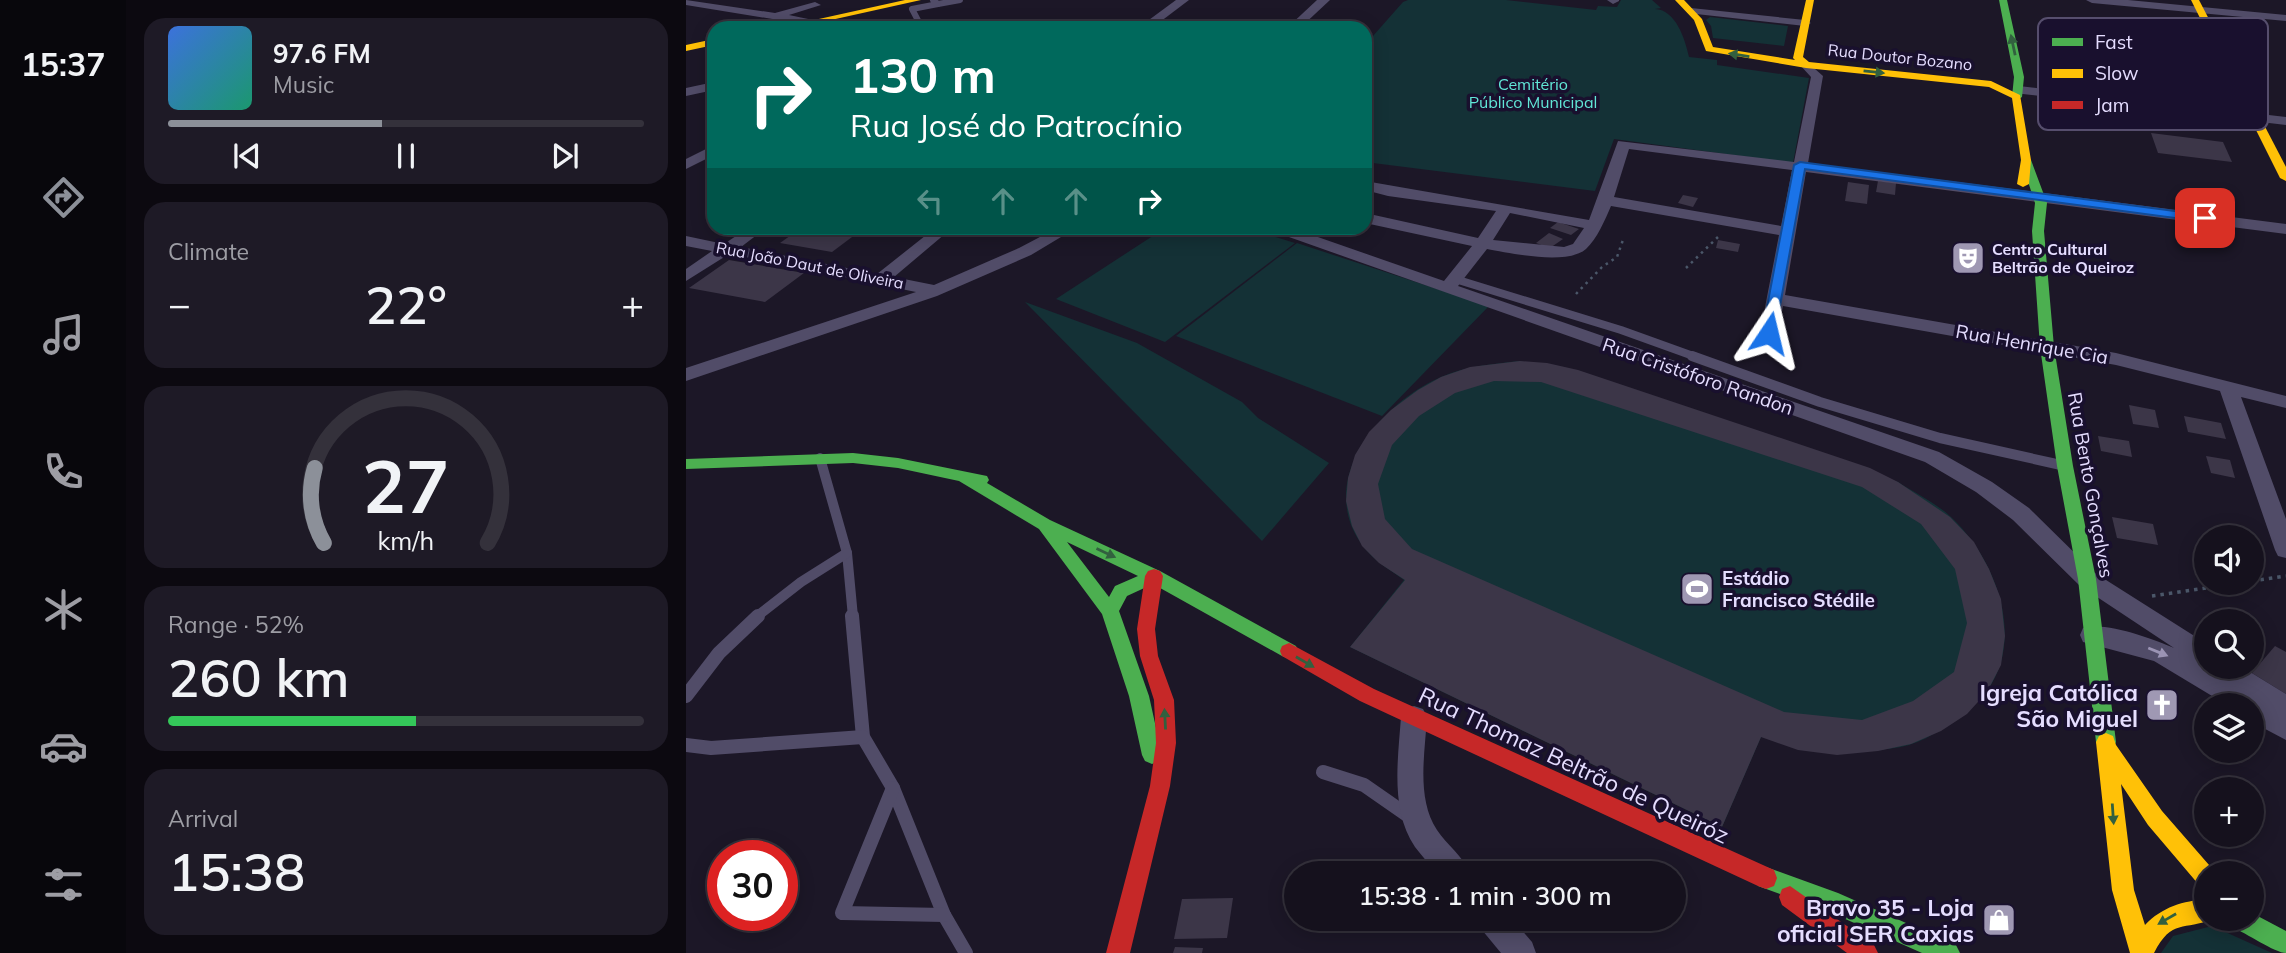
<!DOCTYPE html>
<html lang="en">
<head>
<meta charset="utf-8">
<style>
  :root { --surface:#15111d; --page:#1e1a26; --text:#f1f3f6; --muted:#9d9da4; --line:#34313b; --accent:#8c9099 }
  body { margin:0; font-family:Mulish,sans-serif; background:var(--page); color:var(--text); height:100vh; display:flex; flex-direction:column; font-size:26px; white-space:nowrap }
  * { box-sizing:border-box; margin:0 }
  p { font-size:23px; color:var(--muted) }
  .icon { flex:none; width:38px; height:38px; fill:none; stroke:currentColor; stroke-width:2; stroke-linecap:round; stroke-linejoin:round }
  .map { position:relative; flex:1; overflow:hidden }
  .details { display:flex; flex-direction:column; gap:18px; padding:18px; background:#0c0910; width:560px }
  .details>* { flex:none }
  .banner { position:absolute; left:21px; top:21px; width:665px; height:214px; border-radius:21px; box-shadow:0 4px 18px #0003,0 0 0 2px var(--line); background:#00695c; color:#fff; overflow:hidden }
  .fabs { position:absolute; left:1508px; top:525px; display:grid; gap:14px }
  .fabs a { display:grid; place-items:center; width:70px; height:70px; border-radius:50%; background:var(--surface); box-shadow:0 4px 18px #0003,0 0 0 2px var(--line); font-size:35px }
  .speed { position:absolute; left:21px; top:840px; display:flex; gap:14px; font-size:35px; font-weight:700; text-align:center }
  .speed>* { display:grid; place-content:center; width:91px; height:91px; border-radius:50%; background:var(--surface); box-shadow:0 4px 18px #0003,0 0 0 2px var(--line); line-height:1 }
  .speed .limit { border:10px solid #d22; background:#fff; color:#111 }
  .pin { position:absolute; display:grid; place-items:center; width:60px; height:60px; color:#fff; margin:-30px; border-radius:14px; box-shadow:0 4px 10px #0006 }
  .me { position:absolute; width:77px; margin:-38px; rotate:10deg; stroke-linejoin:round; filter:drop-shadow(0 0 5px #0008) }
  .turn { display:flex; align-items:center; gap:24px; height:147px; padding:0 28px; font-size:32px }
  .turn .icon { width:91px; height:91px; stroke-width:2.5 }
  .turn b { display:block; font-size:49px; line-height:60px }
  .lanes { display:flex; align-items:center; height:66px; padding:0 28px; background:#0003; justify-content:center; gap:35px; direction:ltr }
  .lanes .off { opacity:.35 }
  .big { font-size:52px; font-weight:600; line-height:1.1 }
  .details .card { flex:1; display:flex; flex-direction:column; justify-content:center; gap:10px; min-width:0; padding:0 24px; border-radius:21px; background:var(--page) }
  .details .dial { align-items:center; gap:0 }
  .dial svg { height:182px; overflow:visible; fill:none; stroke:var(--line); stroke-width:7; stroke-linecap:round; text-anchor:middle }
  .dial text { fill:var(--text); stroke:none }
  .song { display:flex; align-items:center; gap:21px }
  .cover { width:84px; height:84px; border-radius:10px; background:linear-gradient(135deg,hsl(220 70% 55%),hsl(160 70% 35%)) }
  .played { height:7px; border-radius:4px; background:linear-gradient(90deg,var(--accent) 45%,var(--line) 45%) }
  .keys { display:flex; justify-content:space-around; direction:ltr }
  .heat { display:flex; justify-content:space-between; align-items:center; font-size:38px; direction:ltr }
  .charge { height:10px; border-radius:5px; background:linear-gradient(90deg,#34c759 52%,var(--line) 0) }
  .trip { position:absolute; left:598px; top:861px; width:402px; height:70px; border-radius:35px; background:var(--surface); box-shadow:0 4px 18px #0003,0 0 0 2px var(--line); font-weight:600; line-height:70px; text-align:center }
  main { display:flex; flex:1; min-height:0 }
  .dock { display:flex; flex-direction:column; width:126px; justify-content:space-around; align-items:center; background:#08070c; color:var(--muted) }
  .dock .icon { width:49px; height:49px }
  .dock .current { color:var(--accent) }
  .dock b { font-size:32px; color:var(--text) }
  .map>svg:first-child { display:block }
  .green { fill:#143136 }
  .building { fill:#3c3648; fill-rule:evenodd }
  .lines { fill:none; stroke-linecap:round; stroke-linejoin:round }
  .path-far1 { stroke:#4b5769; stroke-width:2.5; stroke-dasharray:2.5 4.5; stroke-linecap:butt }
  .path { stroke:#4b5769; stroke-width:3.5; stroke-dasharray:3.5 5; stroke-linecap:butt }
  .lane-far3 { stroke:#514c68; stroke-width:6 }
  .lane-far2 { stroke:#514c68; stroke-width:8 }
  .lane-far1 { stroke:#514c68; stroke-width:10 }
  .lane { stroke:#514c68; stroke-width:14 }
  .street { fill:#514c68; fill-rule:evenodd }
  .fast { fill:#4caf50; fill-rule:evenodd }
  .slow { fill:#ffc107; fill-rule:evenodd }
  .jam { fill:#c62828; fill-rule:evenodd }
  .oneway { fill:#32603f }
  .oneway2 { fill:#9b94b4 }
  .route { fill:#1a73e8; stroke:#114b97; stroke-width:2 }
  .labels { text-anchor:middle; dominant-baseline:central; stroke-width:7; stroke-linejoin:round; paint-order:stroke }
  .far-street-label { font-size:16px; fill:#e5ddff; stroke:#19102e }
  .far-park-label { font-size:16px; fill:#61e7d7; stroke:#19102e }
  .far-poi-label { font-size:16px; font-weight:bold; fill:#e5ddff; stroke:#19102e; text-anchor:start }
  .street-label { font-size:19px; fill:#e5ddff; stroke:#19102e }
  .poi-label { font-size:19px; font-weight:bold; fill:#e5ddff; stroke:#19102e; text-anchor:start }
  .near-poi-label { font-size:23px; font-weight:bold; fill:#e5ddff; stroke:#19102e; text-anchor:end }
  .near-street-label { font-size:23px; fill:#e5ddff; stroke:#19102e }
  .key { fill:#19102e; stroke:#564e6d; stroke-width:2 }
  .key-label { font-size:19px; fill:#e5ddff }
</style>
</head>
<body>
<main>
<nav class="dock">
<b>15:37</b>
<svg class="icon current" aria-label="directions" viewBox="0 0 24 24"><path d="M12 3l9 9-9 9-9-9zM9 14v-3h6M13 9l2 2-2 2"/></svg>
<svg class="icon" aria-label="music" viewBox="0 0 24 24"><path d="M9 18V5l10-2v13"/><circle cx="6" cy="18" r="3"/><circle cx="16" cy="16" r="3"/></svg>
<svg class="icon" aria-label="phone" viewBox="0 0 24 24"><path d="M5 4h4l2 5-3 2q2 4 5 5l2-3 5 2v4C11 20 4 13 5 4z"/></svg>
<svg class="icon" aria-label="climate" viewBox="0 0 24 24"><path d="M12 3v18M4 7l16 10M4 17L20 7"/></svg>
<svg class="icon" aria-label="car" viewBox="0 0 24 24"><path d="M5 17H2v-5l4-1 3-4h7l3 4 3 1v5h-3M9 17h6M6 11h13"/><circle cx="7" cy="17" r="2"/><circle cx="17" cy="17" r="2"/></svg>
<svg class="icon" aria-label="filters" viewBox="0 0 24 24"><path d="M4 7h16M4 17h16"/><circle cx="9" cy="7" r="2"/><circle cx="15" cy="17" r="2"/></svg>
</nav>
<section class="details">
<div class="card">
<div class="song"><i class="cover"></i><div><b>97.6 FM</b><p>Music</p></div></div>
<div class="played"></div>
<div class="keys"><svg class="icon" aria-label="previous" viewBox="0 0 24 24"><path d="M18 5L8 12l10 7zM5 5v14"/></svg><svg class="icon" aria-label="pause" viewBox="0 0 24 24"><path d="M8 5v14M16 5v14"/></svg><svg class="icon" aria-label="next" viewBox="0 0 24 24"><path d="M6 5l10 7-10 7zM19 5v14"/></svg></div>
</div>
<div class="card"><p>Climate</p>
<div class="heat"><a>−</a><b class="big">22°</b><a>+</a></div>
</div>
<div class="card dial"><svg viewBox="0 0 100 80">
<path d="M14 69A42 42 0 1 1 86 69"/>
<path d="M14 69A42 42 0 0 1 10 36" stroke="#8c9099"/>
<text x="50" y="56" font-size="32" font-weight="700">27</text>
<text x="50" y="72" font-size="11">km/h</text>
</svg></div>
<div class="card"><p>Range · 52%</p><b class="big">260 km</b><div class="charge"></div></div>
<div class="card"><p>Arrival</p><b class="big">15:38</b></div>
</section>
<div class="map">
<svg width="1600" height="953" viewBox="0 0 1600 953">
  <rect width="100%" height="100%" fill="#1c1727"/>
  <!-- green -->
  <g class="green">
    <path d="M722,0H820L910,10L912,6L931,7L935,0H966L975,8L969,9C990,10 999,39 1003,57L1031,60V65L1123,78L1107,163L928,139L909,191L679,162V45L717,2Z"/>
    <path d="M1024,17L1102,26L1098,46L1027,38L1025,26L1020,20Z"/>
    <path d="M479,228H561L609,243L479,342L370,299Z"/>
    <path d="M611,243L803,306L696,416L490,336Z"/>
    <path d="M339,302L451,343L556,402L572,418L643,463L576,541Z"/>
    <path d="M834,361L1212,482C1229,493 1250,503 1265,517C1309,558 1340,637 1301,691C1297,697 1288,703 1281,708C1264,723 1246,738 1223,745C1177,758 1122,742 1075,737L1036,827L664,647L718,580C704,570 688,561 677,546C628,481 695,403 755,377C780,366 807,364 834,361Z"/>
    <path d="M1526,926L1586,953H1475L1487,936Z"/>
  </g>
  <!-- building -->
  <g class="building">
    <path d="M1465,133L1537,142L1546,162L1472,153Z"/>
    <path d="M1192,181L1210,183L1209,195L1190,192Z"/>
    <path d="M1162,182L1183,185L1181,204L1159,201Z"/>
    <path d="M997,195L1012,198L1007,207L992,203Z"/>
    <path d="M872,222L893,229L885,235L864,228Z"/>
    <path d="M115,228H178L146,252L94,243Z"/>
    <path d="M863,233L877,239L864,248L850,243Z"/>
    <path d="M1032,240L1054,244L1052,252L1030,248Z"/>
    <path d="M43,260L118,273L79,302L3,288Z"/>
    <path d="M834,361L861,363L892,370L1184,468L1212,482L1264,517L1288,542L1303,569L1315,599L1319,636L1315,665L1301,692L1281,714L1255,731L1225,744L1192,751L1151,755L1112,750L1075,737L1036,827L664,647L719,580L693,563L676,546L666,526L660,501L662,478L669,455L683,432L705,410L732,390L755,377L784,367ZM808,381L855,382L1176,487L1235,524L1269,569L1281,623L1268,672L1227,701L1176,720L1098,712L726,549L699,519L692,484L706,445L733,416L769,393Z"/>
    <path d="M1443,405L1469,410L1473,428L1447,424Z"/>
    <path d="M1498,416L1535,423L1540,439L1502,432Z"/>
    <path d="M1412,436L1443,441L1446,457L1415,451Z"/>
    <path d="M1520,456L1544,460L1549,478L1525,473Z"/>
    <path d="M1426,517L1467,524L1472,545L1431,538Z"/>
    <path d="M1589,646L1600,652V694L1566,673Z"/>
    <path d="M547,898L541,938L488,939L496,899Z"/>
    <path d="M489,947L517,948L516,953H487Z"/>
  </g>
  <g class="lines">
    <!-- path-far1 -->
    <g class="path-far1">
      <path d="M1000,268L1033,236"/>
      <path d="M890,294L916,267L931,257L938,237"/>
    </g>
    <!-- path -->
    <g class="path">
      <path d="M1566,581L1600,576"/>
      <path d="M1466,596L1554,583"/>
    </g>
    <!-- lane-far3 -->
    <g class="lane-far3">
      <path d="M252,4L274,0"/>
      <path d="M236,28L226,9L252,4L247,0"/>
    </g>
    <!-- lane-far2 -->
    <path class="lane-far2" d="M769,279L935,330L1010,357"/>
    <!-- lane-far1 -->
    <g class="lane-far1">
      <path d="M1006,356L1134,402L1254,438L1375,465"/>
      <path d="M134,458L161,553L167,617"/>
      <path d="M70,617L115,582L161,553"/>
    </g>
    <!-- lane -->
    <g class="lane">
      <path d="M166,616L177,737L207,788L258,915L280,953"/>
      <path d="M0,696L33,653L72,616"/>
      <path d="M0,745L25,748L177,737"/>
      <path d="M637,772L678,785L724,817"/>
      <path d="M207,788L156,913L258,915"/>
    </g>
    <!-- street -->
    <g class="street">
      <path d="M0,0L89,13L129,2L135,5L103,15L127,20L129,22L123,25L0,5Z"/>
      <path d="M490,0H503L466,28H452Z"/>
      <path d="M631,0H644L614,28H601Z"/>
      <path d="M921,0H933V1L927,4Z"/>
      <path d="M1400,0H1442L1600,15V21L1406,3Z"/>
      <path d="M1005,8L1119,20L1125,23L1119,26L1001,13V9Z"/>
      <path d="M1120,61L1137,76L1122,163L1600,224V234L1120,172L1099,295L1430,353L1600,396V408L1555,397L1600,519V558L1592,556L1589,550L1534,391L1430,365L1097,306L1092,333L1083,338L1077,337L1074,333L1093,235L925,206C919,220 911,239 900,249C880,266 824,253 801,249L772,286L1253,452L1306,482L1343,508L1409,573L1521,644L1522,667H1520L1525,670L1524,667H1556L1600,694V740L1566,722V705H1541L1468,661L1397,642L1394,635L1397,628C1419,621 1468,639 1488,648L1393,585L1327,520L1290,492L1239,462L586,231L584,228H606L758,281L786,246L679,223V213L792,238L810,211L702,196L679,190V181L903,220L932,141L1108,162L1125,77L1114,65ZM943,149L1106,170L1095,226L928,197ZM824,213L898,228L887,244L878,247L807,240Z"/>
      <path d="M28,82V90L0,96V88Z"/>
      <path d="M1333,86L1600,117V125L1328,93L1327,90Z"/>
      <path d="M28,145V155L0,169V159Z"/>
      <path d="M62,228H80L55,247L191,274L249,228H266L208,277L248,285L333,248L371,228H390L345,255L251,296L0,381V368L230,292L43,254L0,281V269L26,251L0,246V236L38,244Z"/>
      <path d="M728,706L737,709L741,717C739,753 730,798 751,830C761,845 777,856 784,873H751C744,865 736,856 729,847C704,810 712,759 715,717L719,709Z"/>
      <path d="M792,919H826L846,942L850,953H815L796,930Z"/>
    </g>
    <!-- fast -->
    <g class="fast">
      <path d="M1313,0H1321L1338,77L1336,97L1331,100L1326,97L1328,77Z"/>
      <path d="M1340,157L1345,160L1361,203L1358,231L1368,347L1387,466L1410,579L1430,742L1427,748L1420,751L1413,748L1410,742L1392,579L1371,466L1354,347L1346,231L1349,203L1335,160Z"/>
      <path d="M167,453L212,458L301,476L303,480L301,483L364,520L474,571L610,646L612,651L610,656L603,659L596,656L467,584L441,596L433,611L463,696L476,755L473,761L466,764L459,761L456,755L443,696L416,614L353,529L273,481L212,468L167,463L0,469V459ZM381,542L452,576L429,586L423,597Z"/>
      <path d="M1080,867L1152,893L1270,945L1274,953H1236L1148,914L1072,886L1069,878L1072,870Z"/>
      <path d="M1566,913L1600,931V953C1589,953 1560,933 1546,927L1543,919H1566Z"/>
    </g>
    <!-- slow -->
    <g class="slow">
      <path d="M219,0H235L109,28H92Z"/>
      <path d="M989,0H998L1016,19L1027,47L1109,60L1107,58L1120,0H1128L1117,57L1123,62L1305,81L1334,95L1345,160L1343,184L1337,187L1331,184L1335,160L1326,98L1303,87L1120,68L1020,51L1008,20Z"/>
      <path d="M1505,0H1513L1600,167V181L1594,178Z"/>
      <path d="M28,39V45L0,51V45Z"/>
      <path d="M1420,733L1427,736L1430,745L1476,811L1530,873H1521V888L1513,885L1462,825L1435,784L1448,890L1459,925C1476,907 1497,901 1521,899V919H1527C1498,931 1486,918 1468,953H1444L1426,890L1410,742L1413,736Z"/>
    </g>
    <!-- jam -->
    <g class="jam">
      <path d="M468,569L474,571L477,576L469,629L472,656L488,700L490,743L484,786L444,953H420L464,786L470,743L468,700L454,656L451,629L459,576L462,571Z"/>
      <path d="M603,643L688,689L1088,870L1091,878L1088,886L1080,889L1072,886L674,701L596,656L594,651L596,646Z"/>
      <path d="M1104,886L1188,945L1192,953H1161L1096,905L1093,897L1096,889Z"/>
    </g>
  </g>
  <!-- one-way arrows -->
  <defs><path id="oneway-solid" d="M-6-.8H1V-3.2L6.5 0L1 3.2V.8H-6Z" transform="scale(1.75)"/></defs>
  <g class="oneway">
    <use href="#oneway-solid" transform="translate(1327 45) rotate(-102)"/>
    <use href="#oneway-solid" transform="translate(1053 55) rotate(-171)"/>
    <use href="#oneway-solid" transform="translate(1188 72) rotate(6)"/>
    <use href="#oneway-solid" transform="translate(420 553) rotate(25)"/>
    <use href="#oneway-solid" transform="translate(619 662) rotate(30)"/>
    <use href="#oneway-solid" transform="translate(479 719) rotate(-93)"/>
    <use href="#oneway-solid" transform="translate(1427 814) rotate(86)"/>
    <use href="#oneway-solid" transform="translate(1481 919) rotate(150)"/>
  </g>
  <use class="oneway2" href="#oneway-solid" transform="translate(1472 652) rotate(22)"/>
  <!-- route -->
  <path class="route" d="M1114,162L1519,215L1525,218L1519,222L1119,169L1089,333L1083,337L1076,333L1108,165Z"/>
  <!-- icons -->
  <defs>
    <symbol id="theatre-square" viewBox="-11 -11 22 22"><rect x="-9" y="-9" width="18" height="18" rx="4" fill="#9f98b3" stroke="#19102e"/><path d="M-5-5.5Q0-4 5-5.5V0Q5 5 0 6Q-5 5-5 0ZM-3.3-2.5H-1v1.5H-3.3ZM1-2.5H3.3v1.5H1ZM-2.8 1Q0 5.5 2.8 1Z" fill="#fff"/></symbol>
    <symbol id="stadium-square" viewBox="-11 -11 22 22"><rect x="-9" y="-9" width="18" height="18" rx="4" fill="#9f98b3" stroke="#19102e"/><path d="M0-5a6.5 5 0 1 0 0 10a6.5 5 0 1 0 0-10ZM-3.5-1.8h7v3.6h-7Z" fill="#fff"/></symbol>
    <symbol id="church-square" viewBox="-11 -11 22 22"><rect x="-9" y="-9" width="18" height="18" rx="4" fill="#9f98b3" stroke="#19102e"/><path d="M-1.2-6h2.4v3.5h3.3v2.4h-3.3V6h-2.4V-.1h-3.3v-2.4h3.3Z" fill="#fff"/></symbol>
    <symbol id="shop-square" viewBox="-11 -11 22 22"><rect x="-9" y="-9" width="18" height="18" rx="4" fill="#9f98b3" stroke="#19102e"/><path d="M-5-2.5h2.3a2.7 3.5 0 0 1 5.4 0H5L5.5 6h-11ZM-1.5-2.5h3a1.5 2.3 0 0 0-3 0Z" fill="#fff"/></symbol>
  </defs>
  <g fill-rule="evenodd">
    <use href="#theatre-square" x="1263" y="239" width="38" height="38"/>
    <use href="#stadium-square" x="992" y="570" width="38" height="38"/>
    <use href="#church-square" x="1457" y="686" width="38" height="38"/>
    <use href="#shop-square" x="1294" y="901" width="38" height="38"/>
  </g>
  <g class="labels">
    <!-- far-street labels -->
    <g class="far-street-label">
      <text transform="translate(1214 57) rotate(6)">Rua Doutor Bozano</text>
      <text transform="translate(124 265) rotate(11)">Rua João Daut de Oliveira</text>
    </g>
    <!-- far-park labels -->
    <g class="far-park-label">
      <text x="847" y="84">Cemitério<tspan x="847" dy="18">Público Municipal</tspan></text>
    </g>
    <!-- far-poi labels -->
    <g class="far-poi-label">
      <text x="1306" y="249">Centro Cultural<tspan x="1306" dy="18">Beltrão de Queiroz</tspan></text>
    </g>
    <!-- street labels -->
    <g class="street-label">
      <text transform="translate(1346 344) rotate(10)">Rua Henrique Cia</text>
      <text transform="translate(1012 376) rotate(19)">Rua Cristóforo Randon</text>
      <text transform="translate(1405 485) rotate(80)">Rua Bento Gonçalves</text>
    </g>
    <!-- poi labels -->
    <g class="poi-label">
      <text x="1036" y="578">Estádio<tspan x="1036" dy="22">Francisco Stédile</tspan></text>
    </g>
    <!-- near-poi labels -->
    <g class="near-poi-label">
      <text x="1452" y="692">Igreja Católica<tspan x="1452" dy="26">São Miguel</tspan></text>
      <text x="1288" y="907">Bravo 35 - Loja<tspan x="1288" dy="26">oficial SER Caxias</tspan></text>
    </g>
    <!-- near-street labels -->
    <g class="near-street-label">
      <text transform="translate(888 765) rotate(25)">Rua Thomaz Beltrão de Queiróz</text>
    </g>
  </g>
  <!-- legend -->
  <rect x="1352" y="18" width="230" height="112" rx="10" class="key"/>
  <rect x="1366" y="38" width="31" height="8" fill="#4caf50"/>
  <rect x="1366" y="69" width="31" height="9" fill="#ffc107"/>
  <rect x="1366" y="101" width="31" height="8" fill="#c62828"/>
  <g class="key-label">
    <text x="1409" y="49">Fast</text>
    <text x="1409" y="80">Slow</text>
    <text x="1409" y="112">Jam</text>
  </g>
</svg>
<div class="fabs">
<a><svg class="icon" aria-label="sound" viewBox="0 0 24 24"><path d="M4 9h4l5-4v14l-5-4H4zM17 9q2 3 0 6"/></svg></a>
<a><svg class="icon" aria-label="search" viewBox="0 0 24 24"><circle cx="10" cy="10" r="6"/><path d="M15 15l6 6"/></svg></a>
<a><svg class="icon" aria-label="layers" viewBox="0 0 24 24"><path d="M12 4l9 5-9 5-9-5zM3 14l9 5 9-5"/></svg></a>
<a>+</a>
<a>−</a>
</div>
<div class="speed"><div class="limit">30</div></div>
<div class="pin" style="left:1519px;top:218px;background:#d93025"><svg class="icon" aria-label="arrive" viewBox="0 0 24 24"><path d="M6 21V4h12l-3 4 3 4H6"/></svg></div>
<svg class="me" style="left:1083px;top:333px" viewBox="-20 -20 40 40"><path d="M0-17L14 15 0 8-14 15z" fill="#1a73e8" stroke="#fff" stroke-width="4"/></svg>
<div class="trip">15:38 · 1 min · 300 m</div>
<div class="banner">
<div class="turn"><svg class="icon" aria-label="right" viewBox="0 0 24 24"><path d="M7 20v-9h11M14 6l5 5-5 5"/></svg><div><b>130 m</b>Rua José do Patrocínio</div></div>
<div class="lanes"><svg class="icon off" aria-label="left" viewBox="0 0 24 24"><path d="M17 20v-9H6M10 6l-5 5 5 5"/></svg><svg class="icon off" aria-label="ahead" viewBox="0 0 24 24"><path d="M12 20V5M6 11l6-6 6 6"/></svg><svg class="icon off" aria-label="ahead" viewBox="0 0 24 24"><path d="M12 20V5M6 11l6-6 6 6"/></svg><svg class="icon" aria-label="right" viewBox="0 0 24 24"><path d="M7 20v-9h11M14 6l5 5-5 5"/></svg></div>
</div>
</div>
</main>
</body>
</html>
